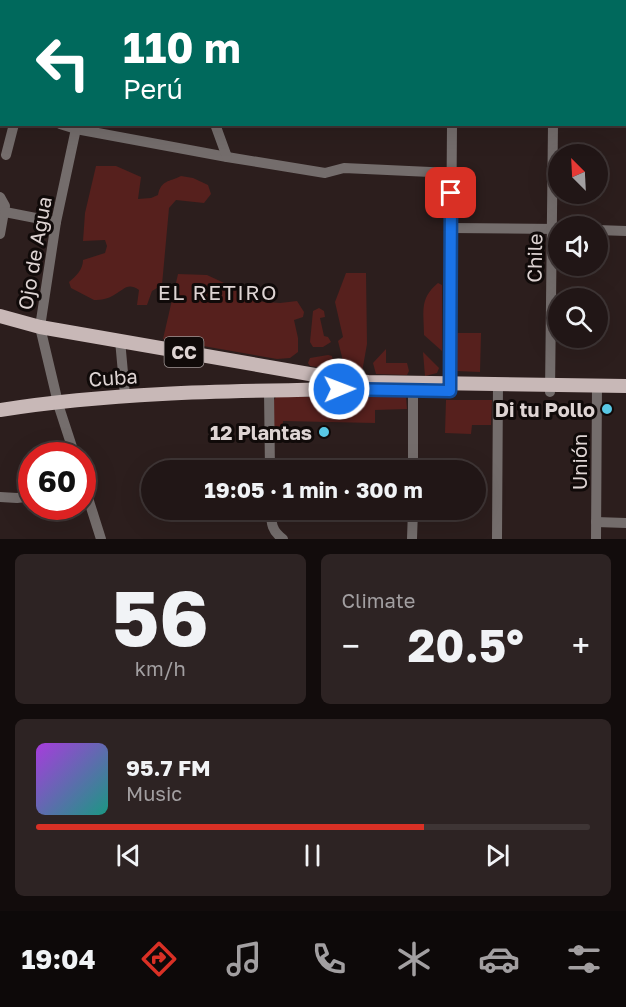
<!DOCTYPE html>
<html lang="en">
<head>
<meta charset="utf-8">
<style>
  :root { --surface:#211616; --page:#2d2323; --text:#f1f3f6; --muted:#a29fa1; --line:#3e3535; --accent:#d93025 }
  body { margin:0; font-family:"Golos Text",sans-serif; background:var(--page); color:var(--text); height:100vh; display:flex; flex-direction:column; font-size:22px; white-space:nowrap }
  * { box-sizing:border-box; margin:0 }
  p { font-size:20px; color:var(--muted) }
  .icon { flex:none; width:33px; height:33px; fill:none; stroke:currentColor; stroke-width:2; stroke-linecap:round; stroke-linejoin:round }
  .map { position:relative; height:539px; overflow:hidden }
  .side { display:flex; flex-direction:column; gap:15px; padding:15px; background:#120c0c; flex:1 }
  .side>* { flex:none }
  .hud { position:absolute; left:0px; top:0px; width:627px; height:126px; box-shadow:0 6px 24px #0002,0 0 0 2px var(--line); background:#00695c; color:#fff; overflow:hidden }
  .needle { width:39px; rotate:336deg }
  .buttons { position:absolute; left:548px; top:144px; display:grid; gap:12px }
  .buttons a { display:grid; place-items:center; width:60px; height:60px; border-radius:50%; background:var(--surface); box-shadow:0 6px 24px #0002,0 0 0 2px var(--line); font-size:30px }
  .speed { position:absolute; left:18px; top:442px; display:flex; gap:12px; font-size:30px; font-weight:700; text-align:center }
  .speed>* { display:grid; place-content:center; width:78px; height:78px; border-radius:50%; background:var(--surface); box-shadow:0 6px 24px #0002,0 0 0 2px var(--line); line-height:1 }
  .speed .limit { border:9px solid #d22; background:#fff; color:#111 }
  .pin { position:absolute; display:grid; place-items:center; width:51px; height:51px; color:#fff; margin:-26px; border-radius:12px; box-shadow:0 3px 9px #0006 }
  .me { position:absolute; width:66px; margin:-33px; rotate:89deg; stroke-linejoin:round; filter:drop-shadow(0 0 4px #0008) }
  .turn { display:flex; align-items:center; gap:21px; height:126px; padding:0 24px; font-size:27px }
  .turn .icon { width:78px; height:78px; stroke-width:2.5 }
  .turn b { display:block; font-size:42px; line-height:51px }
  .big { font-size:45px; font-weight:700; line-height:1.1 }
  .side .tile { flex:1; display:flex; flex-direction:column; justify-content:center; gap:9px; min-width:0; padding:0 21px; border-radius:9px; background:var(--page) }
  .side .dial { align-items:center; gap:0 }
  .dial b { font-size:78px; line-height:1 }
  .song { display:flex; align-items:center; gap:18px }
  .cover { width:72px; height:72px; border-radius:9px; background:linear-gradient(135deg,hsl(280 70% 55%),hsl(170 70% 35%)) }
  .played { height:6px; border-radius:3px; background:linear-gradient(90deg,var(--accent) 70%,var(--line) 70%) }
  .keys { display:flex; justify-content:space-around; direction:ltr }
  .heat { display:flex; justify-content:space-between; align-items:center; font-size:33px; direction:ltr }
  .side .tiles { flex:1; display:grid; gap:15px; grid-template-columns:1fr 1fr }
  .tile:last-child { grid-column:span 2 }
  .trip { position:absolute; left:141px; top:460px; width:345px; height:60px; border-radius:30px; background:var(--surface); box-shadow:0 6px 24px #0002,0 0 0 2px var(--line); font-weight:700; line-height:60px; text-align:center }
  .tab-bar { display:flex; height:96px; justify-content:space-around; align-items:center; background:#0d0909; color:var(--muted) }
  .tab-bar .icon { width:42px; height:42px }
  .tab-bar .active { color:var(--accent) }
  .tab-bar b { font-size:27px; color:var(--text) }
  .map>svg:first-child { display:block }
  .green { fill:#56201d }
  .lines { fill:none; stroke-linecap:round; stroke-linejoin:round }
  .stream { stroke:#051216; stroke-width:2 }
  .minor { stroke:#746d6c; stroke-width:10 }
  .major { stroke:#c8b8b7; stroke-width:14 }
  .route-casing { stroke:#114b97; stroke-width:15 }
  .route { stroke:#1a73e8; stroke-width:10 }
  .poi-dot { fill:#59c8e5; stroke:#100a09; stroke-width:2 }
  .labels { text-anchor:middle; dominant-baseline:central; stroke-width:6; stroke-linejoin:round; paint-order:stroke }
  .shield { fill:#100a09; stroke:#a09796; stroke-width:1.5 }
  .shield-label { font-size:18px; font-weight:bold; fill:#ded4d3 }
  .street-label { font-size:20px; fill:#ded4d3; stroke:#100a09 }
  .poi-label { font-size:20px; font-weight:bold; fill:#ded4d3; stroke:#100a09; text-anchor:end }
  .neighbourhood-label { font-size:21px; letter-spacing:1.5px; fill:#ded4d3; stroke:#100a09 }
</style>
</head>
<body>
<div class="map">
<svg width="626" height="539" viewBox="0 0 626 539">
  <rect width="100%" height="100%" fill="#2c1e1d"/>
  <!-- green -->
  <g class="green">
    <path d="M96,166H116L141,177L138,199L151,198L158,195C161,180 169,182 181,176L193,178L208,185L211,194L204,203L176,200L169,208L162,285L152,291L147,305H137L139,290C127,282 124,290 114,295C108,299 101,300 94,300L71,288L69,282C76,276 83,270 83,260L105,253L107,246L105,240L83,241L85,213Z"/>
    <path d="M346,273H366L367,344L362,372L359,375L346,373L338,341L343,337L335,302Z"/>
    <path d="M178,274L207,275L237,289L253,301L280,303L297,301L304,312L303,317L294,320L298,338V352L290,358L277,359L163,339Z"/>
    <path d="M438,283L442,285V351L424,335C424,311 419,299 438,283Z"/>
    <path d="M319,308L324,311L325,317L320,318L324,336L328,337L331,342L323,347H313L310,342L313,311Z"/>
    <path d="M457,333H481L480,372L456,371Z"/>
    <path d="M386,349V363H407L409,371L407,375L376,374L373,363Z"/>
    <path d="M423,352L439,368L437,373L425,376Z"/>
    <path d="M328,355L332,356L334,365L330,369L310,366L308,363L310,358Z"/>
    <path d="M276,397H406L407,409L375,410V423L283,421L282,438L273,439L274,400Z"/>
    <path d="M446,400H492L491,425H472L471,434L445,433Z"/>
  </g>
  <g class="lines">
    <!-- stream -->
    <g class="stream">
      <path d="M155,0V2"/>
      <path d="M260,2L262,0"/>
    </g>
    <!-- minor -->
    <g class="minor">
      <path d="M101,2V0"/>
      <path d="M453,2V0"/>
      <path d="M556,2V0"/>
      <path d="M0,106H2"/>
      <path d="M60,124L76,129L227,157L325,173L344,168L452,173"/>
      <path d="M215,124L227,157"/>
      <path d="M6,155L14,124"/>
      <path d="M0,197L5,206L0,234"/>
      <path d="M5,212L56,222"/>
      <path d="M451,228L558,229"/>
      <path d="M597,230L626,231"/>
      <path d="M120,340L125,395"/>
      <path d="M269,391L270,471"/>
      <path d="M450,391L452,124"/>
      <path d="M550,392L553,124"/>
      <path d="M75,456L59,407L40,327L56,222L77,124"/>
      <path d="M413,471V390"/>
      <path d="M82,479L101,539"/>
      <path d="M0,497L17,498L32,496"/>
      <path d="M271,510C271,524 272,531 283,539"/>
      <path d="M596,522L626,523"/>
      <path d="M412,539L413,510"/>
      <path d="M497,539L498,383"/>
      <path d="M596,539L597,385"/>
    </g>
    <!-- major -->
    <g class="major">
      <path d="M0,316L40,327L338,379L368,382L626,386"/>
      <path d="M0,410C119,391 239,391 360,389"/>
    </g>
  </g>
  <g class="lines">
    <defs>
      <path id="route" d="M339,389L450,391L451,193"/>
    </defs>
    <!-- route casing -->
    <use href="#route" class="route-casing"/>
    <!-- route -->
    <use href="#route" class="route"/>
  </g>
  <!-- markers -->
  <g class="poi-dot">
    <circle cx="607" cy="409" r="6"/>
    <circle cx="324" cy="432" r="6"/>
  </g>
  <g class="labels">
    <!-- shield labels -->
    <rect class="shield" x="164.5" y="337" width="39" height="30" rx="4.5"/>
    <g class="shield-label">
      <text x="184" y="352">CC</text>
    </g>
    <!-- street labels -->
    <g class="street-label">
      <text transform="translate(34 253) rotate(-80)">Ojo de Agua</text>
      <text transform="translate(534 258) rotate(-89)">Chile</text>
      <text transform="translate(113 377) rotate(-4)">Cuba</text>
      <text transform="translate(579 462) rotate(-90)">Unión</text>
    </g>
    <!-- poi labels -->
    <g class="poi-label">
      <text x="595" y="409">Di tu Pollo</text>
      <text x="312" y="432">12 Plantas</text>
    </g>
    <!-- neighbourhood labels -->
    <g class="neighbourhood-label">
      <text x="218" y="292">EL RETIRO</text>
    </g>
  </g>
</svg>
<div class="buttons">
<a><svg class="needle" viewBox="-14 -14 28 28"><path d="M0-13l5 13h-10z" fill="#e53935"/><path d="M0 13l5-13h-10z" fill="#a29fa1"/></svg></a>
<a><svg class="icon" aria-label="sound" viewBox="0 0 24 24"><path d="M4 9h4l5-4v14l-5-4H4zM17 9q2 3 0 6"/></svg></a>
<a><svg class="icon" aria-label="search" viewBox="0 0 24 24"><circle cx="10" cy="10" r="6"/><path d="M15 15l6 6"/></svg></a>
</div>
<div class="speed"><div class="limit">60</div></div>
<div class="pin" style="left:451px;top:193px;background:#d93025"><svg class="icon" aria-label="arrive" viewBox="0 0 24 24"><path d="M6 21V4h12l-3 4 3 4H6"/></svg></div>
<svg class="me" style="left:339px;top:389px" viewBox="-20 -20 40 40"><circle r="17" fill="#1a73e8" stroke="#fff" stroke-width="3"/><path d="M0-11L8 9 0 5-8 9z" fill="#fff"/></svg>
<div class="trip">19:05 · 1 min · 300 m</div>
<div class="hud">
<div class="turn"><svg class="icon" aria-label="left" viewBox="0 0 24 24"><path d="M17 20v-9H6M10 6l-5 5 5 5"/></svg><div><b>110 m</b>Perú</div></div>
</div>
</div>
<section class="side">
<div class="tiles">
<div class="tile dial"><b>56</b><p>km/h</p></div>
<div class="tile"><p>Climate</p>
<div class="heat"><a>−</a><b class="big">20.5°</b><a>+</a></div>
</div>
<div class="tile">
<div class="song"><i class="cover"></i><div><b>95.7 FM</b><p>Music</p></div></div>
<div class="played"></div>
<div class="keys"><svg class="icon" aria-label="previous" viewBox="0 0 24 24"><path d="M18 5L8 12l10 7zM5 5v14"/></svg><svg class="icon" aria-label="pause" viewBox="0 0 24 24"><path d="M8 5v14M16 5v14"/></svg><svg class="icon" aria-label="next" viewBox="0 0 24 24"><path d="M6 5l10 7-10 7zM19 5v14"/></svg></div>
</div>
</div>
</section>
<nav class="tab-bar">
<b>19:04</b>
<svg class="icon active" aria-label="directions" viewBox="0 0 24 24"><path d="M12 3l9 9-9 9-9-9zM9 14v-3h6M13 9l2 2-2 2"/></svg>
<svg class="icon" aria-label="music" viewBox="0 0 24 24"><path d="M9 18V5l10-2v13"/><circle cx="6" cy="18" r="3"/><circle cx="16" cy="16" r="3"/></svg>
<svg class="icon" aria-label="phone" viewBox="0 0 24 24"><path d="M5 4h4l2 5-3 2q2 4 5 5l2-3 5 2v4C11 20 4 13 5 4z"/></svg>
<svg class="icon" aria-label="climate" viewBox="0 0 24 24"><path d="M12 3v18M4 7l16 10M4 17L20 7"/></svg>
<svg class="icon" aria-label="car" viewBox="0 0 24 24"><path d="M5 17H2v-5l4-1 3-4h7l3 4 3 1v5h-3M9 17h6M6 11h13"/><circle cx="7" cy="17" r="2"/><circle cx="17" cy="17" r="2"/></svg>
<svg class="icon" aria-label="filters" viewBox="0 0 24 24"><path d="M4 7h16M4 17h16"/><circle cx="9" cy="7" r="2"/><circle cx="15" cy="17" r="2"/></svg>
</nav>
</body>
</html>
